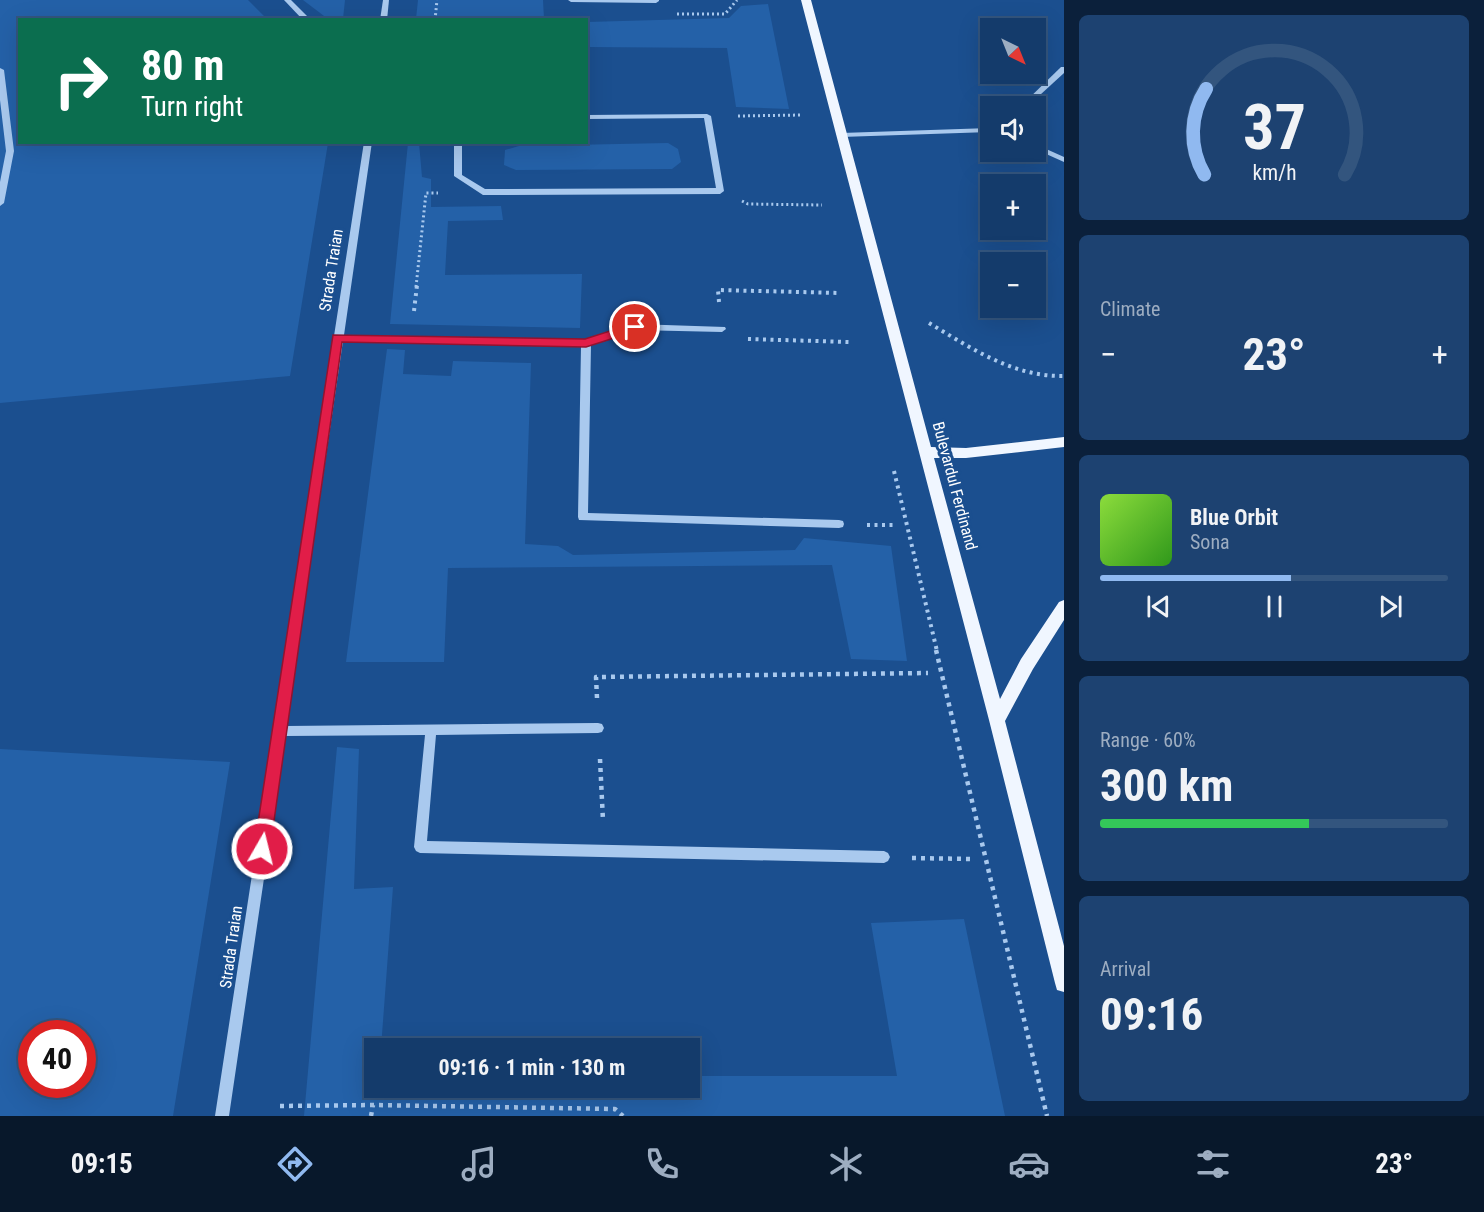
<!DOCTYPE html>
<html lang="en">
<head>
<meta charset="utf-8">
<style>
  :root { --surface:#143b6b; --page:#1d4271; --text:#f1f3f6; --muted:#9dadc1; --line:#33557e; --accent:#90b9f0 }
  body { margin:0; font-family:"Roboto Condensed",sans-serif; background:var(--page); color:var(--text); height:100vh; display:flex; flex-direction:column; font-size:22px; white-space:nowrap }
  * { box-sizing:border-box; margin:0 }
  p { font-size:20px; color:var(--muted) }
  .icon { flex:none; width:33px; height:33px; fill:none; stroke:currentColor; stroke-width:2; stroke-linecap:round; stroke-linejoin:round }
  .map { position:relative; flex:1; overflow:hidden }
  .sheet { display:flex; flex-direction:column; gap:15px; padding:15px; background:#0b203b; width:420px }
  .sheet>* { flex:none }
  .hud { position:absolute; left:18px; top:18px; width:570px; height:126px; border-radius:0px; box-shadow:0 6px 24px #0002,0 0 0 2px var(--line); background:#0b6e4f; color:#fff; overflow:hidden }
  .needle { width:39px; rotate:137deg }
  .buttons { position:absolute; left:980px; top:18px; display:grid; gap:12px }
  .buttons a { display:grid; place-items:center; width:66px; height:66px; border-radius:0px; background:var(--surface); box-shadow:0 6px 24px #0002,0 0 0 2px var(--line); font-size:30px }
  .speed { position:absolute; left:18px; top:1020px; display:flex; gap:12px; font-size:30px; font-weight:700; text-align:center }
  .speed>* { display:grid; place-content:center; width:78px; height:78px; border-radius:50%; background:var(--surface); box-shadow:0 6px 24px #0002,0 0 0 2px var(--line); line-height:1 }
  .speed .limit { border:9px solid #d22; background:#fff; color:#111 }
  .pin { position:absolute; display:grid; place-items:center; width:51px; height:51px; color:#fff; margin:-26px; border:3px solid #fff; border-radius:50%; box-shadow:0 2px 6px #0007 }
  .me { position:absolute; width:66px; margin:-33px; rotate:8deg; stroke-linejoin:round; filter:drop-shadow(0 0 4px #0008) }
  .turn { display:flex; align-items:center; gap:21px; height:126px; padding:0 24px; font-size:27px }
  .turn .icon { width:78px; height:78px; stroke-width:2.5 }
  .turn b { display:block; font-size:42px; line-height:51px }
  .big { font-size:45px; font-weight:700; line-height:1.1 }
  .sheet .card { flex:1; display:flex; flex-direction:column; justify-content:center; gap:9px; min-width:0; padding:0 21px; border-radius:9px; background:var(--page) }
  .sheet .dial { align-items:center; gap:0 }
  .dial svg { height:156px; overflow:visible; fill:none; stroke:var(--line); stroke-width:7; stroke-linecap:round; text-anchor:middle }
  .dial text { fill:var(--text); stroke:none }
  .song { display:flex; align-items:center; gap:18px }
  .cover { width:72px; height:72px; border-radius:9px; background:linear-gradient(135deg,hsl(90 70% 55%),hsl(110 70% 35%)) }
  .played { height:6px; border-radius:3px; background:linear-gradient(90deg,var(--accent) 55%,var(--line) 55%) }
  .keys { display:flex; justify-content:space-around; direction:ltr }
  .heat { display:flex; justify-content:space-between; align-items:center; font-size:33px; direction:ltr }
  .charge { height:9px; border-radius:4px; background:linear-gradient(90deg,#34c759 60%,var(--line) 0) }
  .trip { position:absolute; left:364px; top:1038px; width:336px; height:60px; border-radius:0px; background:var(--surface); box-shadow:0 6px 24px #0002,0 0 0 2px var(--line); font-weight:700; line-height:60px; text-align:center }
  .dock { display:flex; height:96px; justify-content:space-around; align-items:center; background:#08182b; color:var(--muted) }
  .dock .icon { width:42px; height:42px }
  .dock .active { color:var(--accent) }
  .dock b { font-size:27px; color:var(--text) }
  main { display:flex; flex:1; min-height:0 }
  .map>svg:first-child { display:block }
  .green { fill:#2461a8; fill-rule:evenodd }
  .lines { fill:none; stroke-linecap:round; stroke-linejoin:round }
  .path-far2 { stroke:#a9c9ee; stroke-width:3; stroke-dasharray:2 3; stroke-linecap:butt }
  .path-far1 { stroke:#a9c9ee; stroke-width:4; stroke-dasharray:3 4.5; stroke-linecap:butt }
  .path { stroke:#a9c9ee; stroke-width:4.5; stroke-dasharray:4 5; stroke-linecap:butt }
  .minor { fill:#a9c9ee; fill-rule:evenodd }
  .major { fill:#f0f6ff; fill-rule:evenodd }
  .route { fill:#e11d48; stroke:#92132f; stroke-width:1.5 }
  .labels { text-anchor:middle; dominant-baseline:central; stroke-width:6; stroke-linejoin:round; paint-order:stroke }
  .street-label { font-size:16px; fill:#fff; stroke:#1b4f8f }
</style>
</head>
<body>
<main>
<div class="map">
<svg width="1064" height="1116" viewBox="0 0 1064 1116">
  <rect width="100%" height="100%" fill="#1b4f8f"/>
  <!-- green -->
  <g class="green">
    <path d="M0,0H248L267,19L20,20V142L328,143L290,376L0,403Z"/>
    <path d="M303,0H345L343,19H328Z"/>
    <path d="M418,0H543L544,19H416Z"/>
    <path d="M768,4L789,109L736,107L727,48L587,47V22L729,18L741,6Z"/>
    <path d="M408,143H419L422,177L431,179V207L501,206L503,220L448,221L445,275L582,274L580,328L390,324Z"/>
    <path d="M668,143L678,149L681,162L672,169L516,170L504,165L505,150L519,146Z"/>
    <path d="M387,349L405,350L403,374L451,376L453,361L531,363L525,544L558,546L573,555L795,550L804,538L891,546L907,661L851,659L832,565L448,568L444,662H346Z"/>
    <path d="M337,747L359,749L354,889L393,887L381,1048H375V1088H690V1076H897L871,923L964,919L1005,1116H304Z"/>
    <path d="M0,749L230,762L173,1116H0ZM32,1034H82V1084H32Z"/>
  </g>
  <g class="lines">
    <!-- path-far2 -->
    <g class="path-far2">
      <path d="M677,14H725L737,0"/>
      <path d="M435,20L437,0"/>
      <path d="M738,116L802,115"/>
      <path d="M742,201L748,204L822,205"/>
      <path d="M416,287L426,193H438"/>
    </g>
    <!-- path-far1 -->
    <g class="path-far1">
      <path d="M719,302L718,290L840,293"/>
      <path d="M414,311L417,285"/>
      <path d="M929,323C971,348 1013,377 1064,376"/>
      <path d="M748,339L849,342"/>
      <path d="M894,471L937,651"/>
      <path d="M867,525H893"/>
    </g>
    <!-- path -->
    <g class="path">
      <path d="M936,650L1047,1116"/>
      <path d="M597,698L596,677L928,673"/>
      <path d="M600,759L603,821"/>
      <path d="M912,858L970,859"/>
      <path d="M280,1106L373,1105L615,1109L623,1116"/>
      <path d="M371,1116L373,1105"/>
    </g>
    <!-- minor -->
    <g class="minor">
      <path d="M284,0H291L311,20H303Z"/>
      <path d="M383,0H389L387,20H380Z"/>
      <path d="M568,0H659V1L656,3L571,2Z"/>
      <path d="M1061,67H1064V73L1028,106H1021Z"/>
      <path d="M0,68L4,70L14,151L4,203L0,206V182L6,151L0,100Z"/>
      <path d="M707,114L711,116L724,191L720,194L483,195L454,176V142H462V175L485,189L716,188L704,118L586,119V115Z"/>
      <path d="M990,128V132L841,137L837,135L841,133Z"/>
      <path d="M364,142H372L344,335L586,340L635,324L725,327L726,329L722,332L635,330L591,345L588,513L839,520L843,521L844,524L843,527L839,528L579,520L578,517L581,346L343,341L286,726L598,723L602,724L604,728L602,732L598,733L436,735L427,841L884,851L888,853L890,857L888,861L884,863L420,853L416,851L414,847L425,735L285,736L229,1116H215L334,340L332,338L334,336Z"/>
      <path d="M1035,144L1064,157V162L1035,149Z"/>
    </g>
    <!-- major -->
    <path class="major" d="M801,0H811L931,447L966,448L1064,437V447L966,458H934L1000,699L1021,659L1059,602L1064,600V620L1033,669L1005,721L1064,946V992L1057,990L1055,983L989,720Z"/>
  </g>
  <!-- route -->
  <path class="route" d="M635,323L641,327L639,330L586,347L342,342L270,849L268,854L262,857L256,854L254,849L333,335L585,339Z"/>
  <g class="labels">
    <!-- street labels -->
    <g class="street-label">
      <text transform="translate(331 270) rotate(-81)">Strada Traian</text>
      <text transform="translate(955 486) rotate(75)">Bulevardul Ferdinand</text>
      <text transform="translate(231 947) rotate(-82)">Strada Traian</text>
    </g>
  </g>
</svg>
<div class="buttons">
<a><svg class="needle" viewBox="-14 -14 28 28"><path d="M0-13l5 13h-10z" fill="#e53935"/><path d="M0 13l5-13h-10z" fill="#9dadc1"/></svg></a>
<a><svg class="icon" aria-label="sound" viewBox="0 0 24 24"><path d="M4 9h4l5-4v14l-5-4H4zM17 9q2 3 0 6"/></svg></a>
<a>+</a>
<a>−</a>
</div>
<div class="speed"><div class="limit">40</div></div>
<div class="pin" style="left:635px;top:327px;background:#d93025"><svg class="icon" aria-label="arrive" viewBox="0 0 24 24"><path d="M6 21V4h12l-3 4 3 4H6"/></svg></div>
<svg class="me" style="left:262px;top:849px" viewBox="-20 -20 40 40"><circle r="17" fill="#e11d48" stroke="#fff" stroke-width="3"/><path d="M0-11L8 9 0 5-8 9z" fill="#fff"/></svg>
<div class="trip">09:16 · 1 min · 130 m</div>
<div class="hud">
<div class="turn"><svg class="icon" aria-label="right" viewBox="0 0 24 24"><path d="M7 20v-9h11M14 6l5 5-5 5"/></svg><div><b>80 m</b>Turn right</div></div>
</div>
</div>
<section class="sheet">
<div class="card dial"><svg viewBox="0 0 100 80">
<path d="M14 69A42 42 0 1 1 86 69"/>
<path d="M14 69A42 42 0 0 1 15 25" stroke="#90b9f0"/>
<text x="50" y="56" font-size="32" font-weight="700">37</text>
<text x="50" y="72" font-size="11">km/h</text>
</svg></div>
<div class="card"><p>Climate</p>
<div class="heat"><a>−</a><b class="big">23°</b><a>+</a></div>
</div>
<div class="card">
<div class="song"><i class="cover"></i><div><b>Blue Orbit</b><p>Sona</p></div></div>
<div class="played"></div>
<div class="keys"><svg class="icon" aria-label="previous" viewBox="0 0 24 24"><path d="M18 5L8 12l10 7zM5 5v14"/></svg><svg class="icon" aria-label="pause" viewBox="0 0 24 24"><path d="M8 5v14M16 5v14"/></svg><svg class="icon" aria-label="next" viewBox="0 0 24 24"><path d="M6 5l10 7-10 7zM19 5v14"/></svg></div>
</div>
<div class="card"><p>Range · 60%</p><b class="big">300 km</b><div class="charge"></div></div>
<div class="card"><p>Arrival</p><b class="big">09:16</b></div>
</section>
</main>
<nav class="dock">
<b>09:15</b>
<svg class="icon active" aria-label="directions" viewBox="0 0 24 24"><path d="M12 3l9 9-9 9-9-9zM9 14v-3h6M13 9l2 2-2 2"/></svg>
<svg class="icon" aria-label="music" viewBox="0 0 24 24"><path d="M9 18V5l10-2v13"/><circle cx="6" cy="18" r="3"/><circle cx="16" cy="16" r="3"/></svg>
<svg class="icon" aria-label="phone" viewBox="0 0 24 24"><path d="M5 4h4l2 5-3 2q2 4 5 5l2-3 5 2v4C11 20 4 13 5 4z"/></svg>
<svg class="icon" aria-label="climate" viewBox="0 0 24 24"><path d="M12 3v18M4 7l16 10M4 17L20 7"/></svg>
<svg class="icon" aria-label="car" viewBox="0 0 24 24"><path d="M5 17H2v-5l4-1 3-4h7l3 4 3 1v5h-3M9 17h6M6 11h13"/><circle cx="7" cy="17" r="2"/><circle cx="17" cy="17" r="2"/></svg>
<svg class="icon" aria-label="filters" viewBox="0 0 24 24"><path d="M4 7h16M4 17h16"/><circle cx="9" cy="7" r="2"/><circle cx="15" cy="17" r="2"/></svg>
<b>23°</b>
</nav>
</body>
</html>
